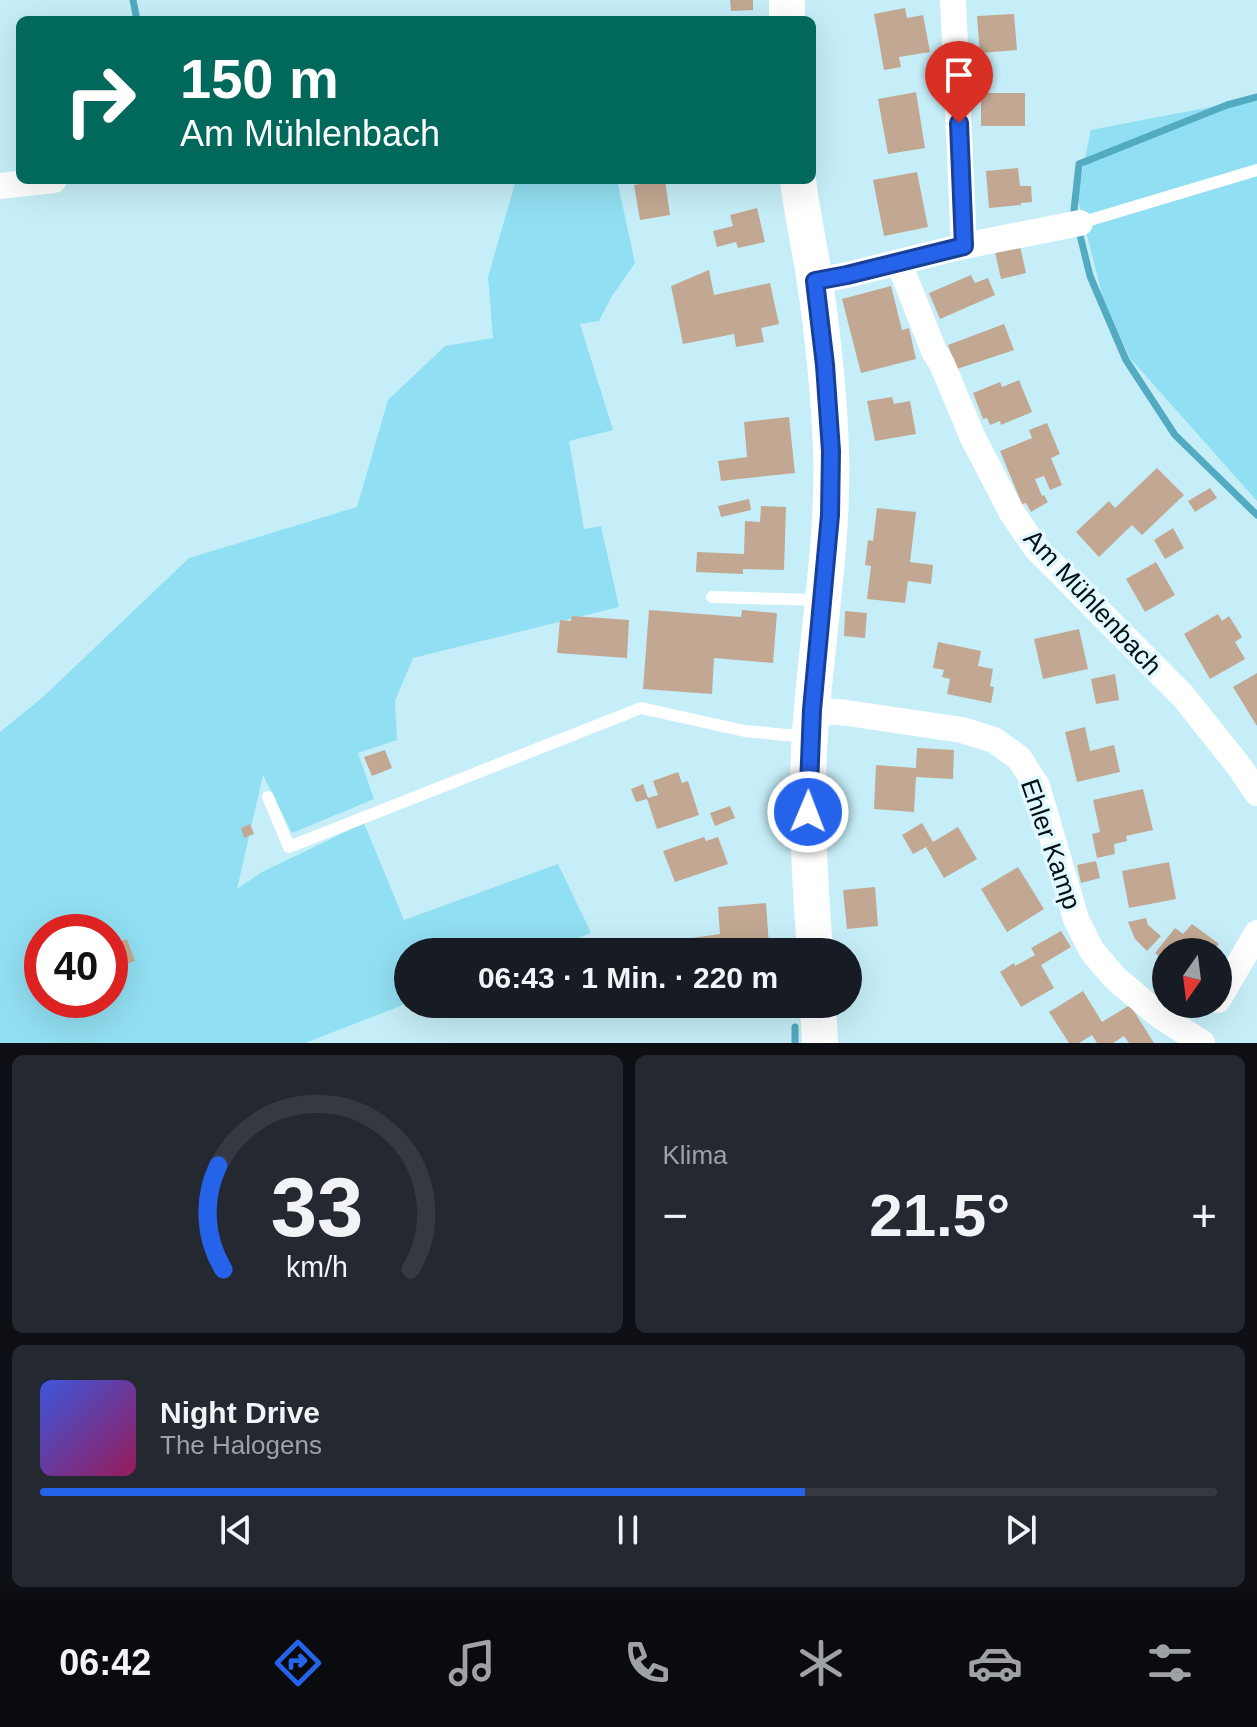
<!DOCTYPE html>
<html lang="de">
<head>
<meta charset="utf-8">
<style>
  :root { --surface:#171b24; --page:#242831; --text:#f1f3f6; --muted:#9ea1a6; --line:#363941; --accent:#2563eb }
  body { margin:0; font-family:Helvetica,sans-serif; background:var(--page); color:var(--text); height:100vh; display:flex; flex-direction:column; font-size:30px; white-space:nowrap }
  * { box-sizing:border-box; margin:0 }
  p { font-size:26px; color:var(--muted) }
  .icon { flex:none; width:44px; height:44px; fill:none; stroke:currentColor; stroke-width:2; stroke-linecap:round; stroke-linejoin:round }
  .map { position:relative; height:1043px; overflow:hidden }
  .details { display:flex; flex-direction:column; gap:12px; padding:12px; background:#0d0f14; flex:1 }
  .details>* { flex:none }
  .guide { position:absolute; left:16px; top:16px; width:800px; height:168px; border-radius:12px; box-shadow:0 8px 32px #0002; background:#00695c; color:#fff; overflow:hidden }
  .needle { width:52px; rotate:194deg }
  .fabs { position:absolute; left:1152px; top:938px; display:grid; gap:16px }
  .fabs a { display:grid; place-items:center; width:80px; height:80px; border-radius:50%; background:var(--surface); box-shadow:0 8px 32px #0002; font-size:40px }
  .speed { position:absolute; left:24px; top:914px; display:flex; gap:16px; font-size:40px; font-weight:700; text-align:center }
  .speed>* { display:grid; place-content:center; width:104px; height:104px; border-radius:50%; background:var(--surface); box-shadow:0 8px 32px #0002; line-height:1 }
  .speed .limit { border:12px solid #d22; background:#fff; color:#111 }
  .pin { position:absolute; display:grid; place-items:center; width:68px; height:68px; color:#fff; margin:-82px -34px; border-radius:50% 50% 50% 0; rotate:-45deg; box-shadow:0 0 8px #0007 }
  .pin .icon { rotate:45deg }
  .me { position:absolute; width:88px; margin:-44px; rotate:1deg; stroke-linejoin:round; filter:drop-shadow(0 0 6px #0008) }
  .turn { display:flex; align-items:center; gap:28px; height:168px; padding:0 32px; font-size:36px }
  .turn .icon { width:104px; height:104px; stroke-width:2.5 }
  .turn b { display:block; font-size:56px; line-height:68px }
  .big { font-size:60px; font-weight:600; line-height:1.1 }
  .details .tile { flex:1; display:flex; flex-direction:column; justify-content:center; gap:12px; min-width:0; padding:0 28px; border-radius:12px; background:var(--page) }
  .details .dial { align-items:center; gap:0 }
  .dial svg { height:208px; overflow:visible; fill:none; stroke:var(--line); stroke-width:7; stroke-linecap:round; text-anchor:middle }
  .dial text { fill:var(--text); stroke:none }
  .song { display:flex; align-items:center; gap:24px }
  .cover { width:96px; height:96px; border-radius:12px; background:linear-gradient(135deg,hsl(230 70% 55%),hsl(330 70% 35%)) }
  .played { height:8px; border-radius:4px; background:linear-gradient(90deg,var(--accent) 65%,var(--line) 65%) }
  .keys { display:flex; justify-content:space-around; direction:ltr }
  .heat { display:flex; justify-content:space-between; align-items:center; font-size:44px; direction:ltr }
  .details .tiles { flex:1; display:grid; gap:12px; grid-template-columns:1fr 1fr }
  .tile:last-child { grid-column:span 2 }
  .trip { position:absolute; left:394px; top:938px; width:468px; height:80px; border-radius:40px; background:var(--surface); box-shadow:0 8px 32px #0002; font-weight:600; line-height:80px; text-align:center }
  .tab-bar { display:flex; height:128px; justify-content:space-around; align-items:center; background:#090b0e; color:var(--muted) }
  .tab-bar .icon { width:56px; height:56px }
  .tab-bar .current { color:var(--accent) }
  .tab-bar b { font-size:36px; color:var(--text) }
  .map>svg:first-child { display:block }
  .green { fill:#91dff2; fill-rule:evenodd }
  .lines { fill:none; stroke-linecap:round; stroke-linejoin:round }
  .stream { stroke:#52abc0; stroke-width:7 }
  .building { fill:#c2a892 }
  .lane { stroke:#fff; stroke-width:12 }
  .street { stroke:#fff; stroke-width:26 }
  .secondary { stroke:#fff; stroke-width:36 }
  .route-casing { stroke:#184099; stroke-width:20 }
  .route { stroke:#2563eb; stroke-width:14 }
  .labels { text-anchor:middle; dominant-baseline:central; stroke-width:7; stroke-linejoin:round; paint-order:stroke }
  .street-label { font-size:26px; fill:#041114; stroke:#e0f8fe }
</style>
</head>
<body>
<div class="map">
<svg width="1257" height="1043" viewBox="0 0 1257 1043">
  <rect width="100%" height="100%" fill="#c6eef8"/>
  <!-- green -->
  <g class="green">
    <path d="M1257,98V501L1130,358L1103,298L1077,196L1091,130Z"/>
    <path d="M516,180H617L635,263L612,296L599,321L580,324L613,430L569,441L584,529L601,526L619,607L413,658L395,701L397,740L358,753L374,799L292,833L263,775L237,889L262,872L364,823L404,920L558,864L591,933L541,952H408V1003L305,1043H0V732L43,697L189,558L357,507L388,400L445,346L493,338L488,277ZM42,932H110V1000H42Z"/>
  </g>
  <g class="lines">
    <!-- stream -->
    <g class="stream">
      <path d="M133,0L137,20"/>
      <path d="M1074,210L1079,164L1227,105L1257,97"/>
      <path d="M1079,231L1090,276L1126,360L1175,435L1257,515"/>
      <path d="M795,1027V1043"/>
    </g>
  </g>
  <!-- building -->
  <g class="building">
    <path d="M730,0H753V10L731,11Z"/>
    <path d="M905,8L907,18L923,15L930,52L899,57L901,67L884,70L874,14Z"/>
    <path d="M1014,14L1017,50L980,53L977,16Z"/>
    <path d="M916,92L925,148L888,154L878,99Z"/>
    <rect x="981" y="93" width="44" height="33"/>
    <path d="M1018,168L1020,186H1031L1032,202L1021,203V205L989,208L986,171Z"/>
    <path d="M917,172L928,227L884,236L873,180Z"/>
    <path d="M665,180L670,215L640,220L634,185Z"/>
    <path d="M757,208L765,242L738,248L736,242L717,247L713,231L733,226L730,215Z"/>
    <path d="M1020,246L1026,273L1001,279L995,252Z"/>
    <path d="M709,270L714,295L770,283L779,324L761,328L764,342L736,347L734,334L683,344L671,286Z"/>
    <path d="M971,275L975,283L988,278L995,295L940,319L929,293Z"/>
    <path d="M891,286L902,330L909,328L916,359L861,373L842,299Z"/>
    <path d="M1004,324L1014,350L957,369L948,345Z"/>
    <path d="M1019,380L1032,412L1001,425L1000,421L990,425L987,418L983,419L973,393L1000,382L1002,387Z"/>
    <path d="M892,397L894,404L910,401L916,434L875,441L867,401Z"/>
    <path d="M789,417L795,473L721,481L718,461L747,457L744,422Z"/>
    <path d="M1047,423L1060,454L1051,458L1062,485L1050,490L1044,476L1035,479L1042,496L1044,495L1048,502L1031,512L1026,503L1022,504L1000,451L1032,438L1029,430Z"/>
    <path d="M1157,468L1184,495L1142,535L1132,525L1099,557L1076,532L1109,501L1115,508Z"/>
    <path d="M1210,488L1217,498L1195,512L1188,501Z"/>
    <path d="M749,499L751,510L721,517L718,506Z"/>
    <path d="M761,506L786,507L784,570L743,569V574L696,572L697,552L744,554L745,521L760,522Z"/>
    <path d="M877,508L916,512L910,562L933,565L931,584L908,581L905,603L867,599L871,566L865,565L868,540L873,541Z"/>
    <path d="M1173,528L1184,548L1165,559L1154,540Z"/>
    <path d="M1156,562L1175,595L1145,612L1126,579Z"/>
    <path d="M649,610L741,617L742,610L777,613L773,663L714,658L712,694L643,689Z"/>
    <path d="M845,611L867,613L865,638L844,636Z"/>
    <path d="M1218,614L1222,621L1229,616L1242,637L1235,642L1245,659L1210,679L1184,634Z"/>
    <path d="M572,616L629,620L627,658L557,653L560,620L571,621Z"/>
    <path d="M1079,629L1088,669L1043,679L1034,639Z"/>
    <path d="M938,642L981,651L978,666L993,669L990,686L994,687L991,703L947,694L950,679L942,677L944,670L933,668Z"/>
    <path d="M1257,673V726L1233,687Z"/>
    <path d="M1115,674L1119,700L1096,704L1091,679Z"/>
    <path d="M1085,727L1090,751L1114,745L1120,772L1077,782L1065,732Z"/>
    <path d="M917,748L954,750L953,779L916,777L914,812L874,809L876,765L916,768Z"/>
    <path d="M385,750L392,768L372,776L364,757Z"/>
    <path d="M678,772L682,783L688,781L699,815L657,829L647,799L636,802L631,789L643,784L648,798L658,795L653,781Z"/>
    <path d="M1143,789L1153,830L1126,836L1127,841L1114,844L1115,854L1097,858L1092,834L1100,832L1093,800Z"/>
    <path d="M730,806L735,818L715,826L710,813Z"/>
    <path d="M922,823L933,842L958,827L977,859L944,878L926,847L913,854L902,835Z"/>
    <path d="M250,824L254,834L244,838L241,828Z"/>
    <path d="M704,837L706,841L718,837L728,864L675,882L663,851Z"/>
    <path d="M1096,861L1100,878L1081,883L1077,865Z"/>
    <path d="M1169,862L1176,899L1129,908L1122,871Z"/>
    <path d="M1018,867L1044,909L1007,932L981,889Z"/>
    <path d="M875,887L878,926L847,929L843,890Z"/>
    <path d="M766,903L769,946L726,949L727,952H693L692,938L720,934L718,907Z"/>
    <path d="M1146,918L1148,925L1161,936L1147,951L1135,939L1128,922Z"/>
    <path d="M1192,924L1219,944L1212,952H1166V962L1155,953L1175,928L1183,934Z"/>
    <path d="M1061,931L1071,947L1041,965L1054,988L1021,1007L1000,972L1014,963L1015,966L1035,955L1031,948Z"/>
    <path d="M127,939L135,961L110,970V945Z"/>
    <path d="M1083,991L1102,1022L1130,1005L1154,1043H1129L1124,1036L1113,1043H1097L1092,1035L1079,1043H1069L1049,1012Z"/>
  </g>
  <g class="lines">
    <!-- lane -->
    <g class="lane">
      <path d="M1080,223L1257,170"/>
      <path d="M712,597L819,600"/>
      <path d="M268,797L289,847L641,708L745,731L807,737"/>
    </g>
    <!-- street -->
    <g class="street">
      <path d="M953,0L964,246"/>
      <path d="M0,186L54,180"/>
      <path d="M899,263L934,351L942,364L973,438L1012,513L1037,549L1183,696L1238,765L1257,793"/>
      <path d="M815,281L847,275L964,246L1080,223"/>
      <path d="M812,710L847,713L962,730L994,740L1019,758L1037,786L1076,919L1092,951L1115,978L1159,1015L1202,1043"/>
      <path d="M1218,1000L1257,933"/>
    </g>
    <!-- secondary -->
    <g class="secondary">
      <path d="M787,20V0"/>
      <path d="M798,180C802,214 810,248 815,282C823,337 829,394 831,450C834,545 816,640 810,734C805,807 810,879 815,952"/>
      <path d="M818,1004L820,1043"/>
    </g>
  </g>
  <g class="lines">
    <defs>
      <path id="route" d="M808,812L812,710L830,515L831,451L825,365L815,281L847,275L964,246L959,123"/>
    </defs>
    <!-- route casing -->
    <use href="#route" class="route-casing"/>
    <!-- route -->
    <use href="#route" class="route"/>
  </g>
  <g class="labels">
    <!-- street labels -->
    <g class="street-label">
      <text transform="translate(1093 602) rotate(47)">Am Mühlenbach</text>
      <text transform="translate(1051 844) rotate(71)">Ehler Kamp</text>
    </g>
  </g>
</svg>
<div class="fabs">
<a><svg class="needle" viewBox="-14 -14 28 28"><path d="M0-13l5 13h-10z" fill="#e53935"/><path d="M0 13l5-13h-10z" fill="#9ea1a6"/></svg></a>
</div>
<div class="speed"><div class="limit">40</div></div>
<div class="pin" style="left:959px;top:123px;background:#d93025"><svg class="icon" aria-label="arrive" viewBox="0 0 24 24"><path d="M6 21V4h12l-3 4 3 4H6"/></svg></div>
<svg class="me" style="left:808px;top:812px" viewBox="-20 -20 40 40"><circle r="17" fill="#2563eb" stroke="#fff" stroke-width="3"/><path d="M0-11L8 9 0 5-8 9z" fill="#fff"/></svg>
<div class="trip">06:43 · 1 Min. · 220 m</div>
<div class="guide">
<div class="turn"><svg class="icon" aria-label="right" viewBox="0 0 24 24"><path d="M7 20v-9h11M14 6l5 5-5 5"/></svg><div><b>150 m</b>Am Mühlenbach</div></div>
</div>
</div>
<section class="details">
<div class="tiles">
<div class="tile dial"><svg viewBox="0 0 100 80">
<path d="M14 69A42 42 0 1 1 86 69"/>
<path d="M14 69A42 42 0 0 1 12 29" stroke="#2563eb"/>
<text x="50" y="56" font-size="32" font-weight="700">33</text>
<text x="50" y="72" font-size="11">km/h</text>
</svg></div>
<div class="tile"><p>Klima</p>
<div class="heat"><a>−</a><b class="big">21.5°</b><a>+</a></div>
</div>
<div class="tile">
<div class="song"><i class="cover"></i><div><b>Night Drive</b><p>The Halogens</p></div></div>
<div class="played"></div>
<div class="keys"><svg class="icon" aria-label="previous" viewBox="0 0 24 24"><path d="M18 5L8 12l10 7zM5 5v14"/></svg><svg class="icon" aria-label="pause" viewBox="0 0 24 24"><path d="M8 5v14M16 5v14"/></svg><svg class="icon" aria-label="next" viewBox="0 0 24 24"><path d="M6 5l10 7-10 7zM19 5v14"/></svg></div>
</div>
</div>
</section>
<nav class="tab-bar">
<b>06:42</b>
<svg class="icon current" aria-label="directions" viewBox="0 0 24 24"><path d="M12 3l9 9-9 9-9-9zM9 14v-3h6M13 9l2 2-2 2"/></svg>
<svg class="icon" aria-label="music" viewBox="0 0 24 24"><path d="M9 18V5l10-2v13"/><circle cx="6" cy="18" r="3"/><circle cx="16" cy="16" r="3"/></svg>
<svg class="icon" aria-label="phone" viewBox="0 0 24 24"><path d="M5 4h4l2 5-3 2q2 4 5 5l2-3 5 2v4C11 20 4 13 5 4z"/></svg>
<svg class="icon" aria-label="climate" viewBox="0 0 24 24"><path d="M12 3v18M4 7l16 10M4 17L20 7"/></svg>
<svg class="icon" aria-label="car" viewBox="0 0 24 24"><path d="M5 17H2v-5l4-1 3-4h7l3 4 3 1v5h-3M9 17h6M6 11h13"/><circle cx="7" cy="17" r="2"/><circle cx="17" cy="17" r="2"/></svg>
<svg class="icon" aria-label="filters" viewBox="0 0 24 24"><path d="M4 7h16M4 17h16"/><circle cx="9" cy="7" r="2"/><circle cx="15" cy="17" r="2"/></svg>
</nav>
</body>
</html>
